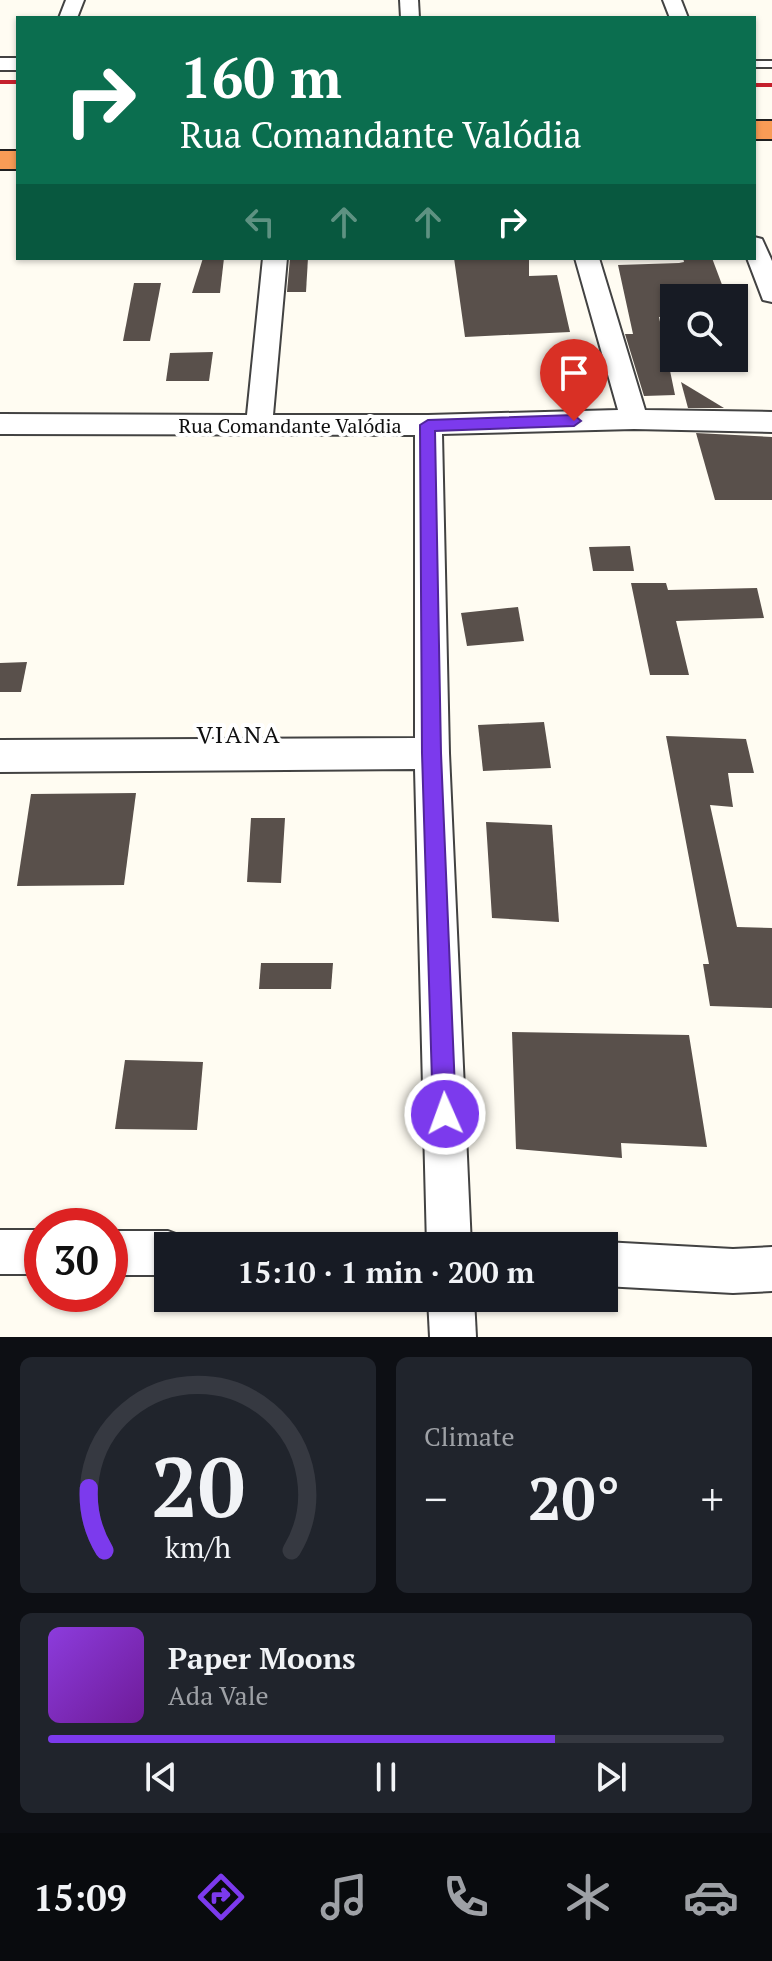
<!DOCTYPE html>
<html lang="en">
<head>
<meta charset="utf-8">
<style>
  :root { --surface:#171b24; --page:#20242c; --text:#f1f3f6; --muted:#9ea1a6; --line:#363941; --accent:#7c3aed }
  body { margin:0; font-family:"PT Serif",serif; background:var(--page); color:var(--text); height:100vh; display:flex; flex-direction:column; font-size:30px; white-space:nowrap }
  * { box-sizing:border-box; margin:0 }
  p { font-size:26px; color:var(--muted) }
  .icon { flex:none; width:44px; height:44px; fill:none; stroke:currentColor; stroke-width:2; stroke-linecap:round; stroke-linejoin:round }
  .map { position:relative; height:1337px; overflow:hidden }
  .side { display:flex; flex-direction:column; gap:20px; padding:20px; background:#0d0f14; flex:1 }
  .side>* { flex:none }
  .hud { position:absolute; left:16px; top:16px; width:740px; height:244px; border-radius:0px; box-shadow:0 2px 6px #0004; background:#0b6e4f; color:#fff; overflow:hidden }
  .fabs { position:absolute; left:660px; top:284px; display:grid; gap:16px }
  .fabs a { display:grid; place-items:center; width:88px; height:88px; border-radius:0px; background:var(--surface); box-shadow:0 2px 6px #0004; font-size:40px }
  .speed { position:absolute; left:24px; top:1208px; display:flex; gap:16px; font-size:40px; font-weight:700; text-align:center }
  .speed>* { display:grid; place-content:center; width:104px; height:104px; border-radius:50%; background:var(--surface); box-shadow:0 2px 6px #0004; line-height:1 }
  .speed .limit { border:12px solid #d22; background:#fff; color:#111 }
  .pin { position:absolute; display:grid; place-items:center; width:68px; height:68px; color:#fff; margin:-82px -34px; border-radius:50% 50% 50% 0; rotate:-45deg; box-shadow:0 0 8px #0007 }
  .pin .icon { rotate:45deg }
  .me { position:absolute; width:88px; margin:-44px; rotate:358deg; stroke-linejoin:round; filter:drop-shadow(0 0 6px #0008) }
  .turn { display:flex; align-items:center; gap:28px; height:168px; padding:0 32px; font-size:36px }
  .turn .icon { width:104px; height:104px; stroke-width:2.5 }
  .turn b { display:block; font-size:56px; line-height:68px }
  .lanes { display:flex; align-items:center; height:76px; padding:0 32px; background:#0003; justify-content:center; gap:40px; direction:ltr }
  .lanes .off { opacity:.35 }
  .big { font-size:60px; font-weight:700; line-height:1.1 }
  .side .tile { flex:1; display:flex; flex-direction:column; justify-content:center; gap:12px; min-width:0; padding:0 28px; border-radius:12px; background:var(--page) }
  .side .dial { align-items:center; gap:0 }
  .dial svg { height:208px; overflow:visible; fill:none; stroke:var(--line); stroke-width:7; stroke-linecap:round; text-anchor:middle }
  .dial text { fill:var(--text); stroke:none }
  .song { display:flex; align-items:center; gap:24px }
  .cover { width:96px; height:96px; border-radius:12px; background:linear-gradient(135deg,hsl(270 70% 55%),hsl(280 70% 35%)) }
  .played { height:8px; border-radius:4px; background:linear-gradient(90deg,var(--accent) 75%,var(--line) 75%) }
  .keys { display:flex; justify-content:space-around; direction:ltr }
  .heat { display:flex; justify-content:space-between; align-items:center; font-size:44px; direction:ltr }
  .side .tiles { flex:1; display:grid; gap:20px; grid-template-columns:1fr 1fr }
  .tile:last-child { grid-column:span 2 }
  .trip { position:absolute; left:154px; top:1232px; width:464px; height:80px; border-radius:0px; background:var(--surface); box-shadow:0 2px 6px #0004; font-weight:700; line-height:80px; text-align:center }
  .tabs { display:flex; height:128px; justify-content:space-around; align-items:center; background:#090b0e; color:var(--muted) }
  .tabs .icon { width:56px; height:56px }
  .tabs .selected { color:var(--accent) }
  .tabs b { font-size:36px; color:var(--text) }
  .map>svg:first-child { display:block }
  .building { fill:#59504b }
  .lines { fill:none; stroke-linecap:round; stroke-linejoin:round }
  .lane-casing { stroke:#424242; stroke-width:4 }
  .street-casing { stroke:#424242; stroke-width:4 }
  .highway-casing { stroke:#202020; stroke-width:4 }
  .lane { fill:#fff; fill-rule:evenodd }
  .street { fill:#fff; fill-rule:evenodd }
  .highway { fill:#f99c56; fill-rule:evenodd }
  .rail { stroke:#c5212d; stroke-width:4 }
  .route { fill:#7c3aed; stroke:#51269a; stroke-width:2 }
  .labels { text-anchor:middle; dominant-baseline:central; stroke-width:8; stroke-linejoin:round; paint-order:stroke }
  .street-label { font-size:20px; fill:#0f0f0f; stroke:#fff }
  .quarter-label { font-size:24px; letter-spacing:2px; fill:#0f0f0f; stroke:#fff }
</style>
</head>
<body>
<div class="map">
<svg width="772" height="1337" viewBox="0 0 772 1337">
  <rect width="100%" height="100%" fill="#fffcf2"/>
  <!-- building -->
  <g class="building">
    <path d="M203,258H224L220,293H192Z"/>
    <path d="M290,258H308L306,292H287Z"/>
    <path d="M454,258H529V276L557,275L570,332L465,337Z"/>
    <path d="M683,258H712L727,298H674V316L659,317L675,395L644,396L625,334H633L618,265L679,263L684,262Z"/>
    <path d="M134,283H161L150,341H123Z"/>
    <path d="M213,352L209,381H166L170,353Z"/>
    <path d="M681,382L724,408H688Z"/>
    <path d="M696,433L772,437V500H715Z"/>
    <path d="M630,546L634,571H593L589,547Z"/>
    <path d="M631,583H666L668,590L757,588L764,618L676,621L689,675H650Z"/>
    <path d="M518,607L524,641L467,646L461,613Z"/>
    <path d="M27,662L21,692H0V663Z"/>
    <path d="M544,722L551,768L483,771L478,725Z"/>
    <path d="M666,736L746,739L754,773H728L733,807L710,805L737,927L772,928V1008L710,1006L703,964H709Z"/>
    <path d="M136,793L124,885L17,886L31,794Z"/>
    <path d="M251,818H285L281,883L247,882Z"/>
    <path d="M486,822L552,825L559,922L492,918Z"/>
    <path d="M261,963H333L331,989H259Z"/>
    <path d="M512,1032L689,1035L707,1147L621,1143L622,1158L516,1149Z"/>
    <path d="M125,1060L203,1062L197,1130L115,1129Z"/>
  </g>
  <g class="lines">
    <defs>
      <rect id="lane" x="754" y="61" width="18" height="6"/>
      <g id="street">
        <path d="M66,0H84L77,18H59Z"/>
        <path d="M400,0H418L419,18H401Z"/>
        <path d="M663,0H681L688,18H670Z"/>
        <rect x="0" y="58" width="18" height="12"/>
        <path d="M754,237L762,239L772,261V302L763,300L747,258H754Z"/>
        <path d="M263,258H287L273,415H428L618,410L575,258H599L645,410L772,412V432L634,429L442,434L449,753L471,1246H427L415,769L0,772V740L415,738V435L0,434V414L247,415Z"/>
        <rect x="0" y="1230" width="42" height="44"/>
        <path d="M110,1231H168L184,1237L187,1246H168V1275H110Z"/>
        <path d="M604,1242L733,1249L772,1247V1291L733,1293L604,1286V1246H594Z"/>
        <path d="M428,1298H474L476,1337H430Z"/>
      </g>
      <g id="highway">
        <rect x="754" y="121" width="18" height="18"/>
        <rect x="0" y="151" width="18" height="18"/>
      </g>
    </defs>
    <!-- lane casing -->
    <use href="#lane" class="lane-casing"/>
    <!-- street casing -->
    <use href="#street" class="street-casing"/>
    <!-- highway casing -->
    <use href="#highway" class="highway-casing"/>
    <!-- lane -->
    <use href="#lane" class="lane"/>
    <!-- street -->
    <use href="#street" class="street"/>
    <!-- highway -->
    <use href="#highway" class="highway"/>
    <!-- rail -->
    <g class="rail">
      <path d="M0,82H18"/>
      <path d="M754,85H772"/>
    </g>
  </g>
  <!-- route -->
  <path class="route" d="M574,415L581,421L574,426L435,431L441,753L456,1114L453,1122L445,1126L436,1122L433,1114L422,753L420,425L428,420Z"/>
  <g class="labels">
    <!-- street labels -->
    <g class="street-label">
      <text x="290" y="425">Rua Comandante Valódia</text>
    </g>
    <!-- quarter labels -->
    <g class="quarter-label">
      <text x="239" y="734">VIANA</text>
    </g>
  </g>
</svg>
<div class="fabs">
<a><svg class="icon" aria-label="search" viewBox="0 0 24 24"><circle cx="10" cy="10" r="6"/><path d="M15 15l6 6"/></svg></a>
</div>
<div class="speed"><div class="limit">30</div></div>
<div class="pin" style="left:574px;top:421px;background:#d93025"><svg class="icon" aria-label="arrive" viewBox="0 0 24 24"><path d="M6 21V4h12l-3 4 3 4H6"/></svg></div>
<svg class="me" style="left:445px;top:1114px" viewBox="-20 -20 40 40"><circle r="17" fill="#7c3aed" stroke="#fff" stroke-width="3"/><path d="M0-11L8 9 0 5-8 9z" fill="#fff"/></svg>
<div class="trip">15:10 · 1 min · 200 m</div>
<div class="hud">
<div class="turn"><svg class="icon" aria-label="right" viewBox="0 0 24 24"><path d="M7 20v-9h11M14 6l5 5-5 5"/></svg><div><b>160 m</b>Rua Comandante Valódia</div></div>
<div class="lanes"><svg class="icon off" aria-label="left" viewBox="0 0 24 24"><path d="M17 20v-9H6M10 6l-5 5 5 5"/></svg><svg class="icon off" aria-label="ahead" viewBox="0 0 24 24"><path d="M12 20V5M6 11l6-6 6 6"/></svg><svg class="icon off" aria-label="ahead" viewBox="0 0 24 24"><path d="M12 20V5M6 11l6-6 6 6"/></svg><svg class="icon" aria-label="right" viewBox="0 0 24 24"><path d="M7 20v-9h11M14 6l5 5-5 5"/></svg></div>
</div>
</div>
<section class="side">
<div class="tiles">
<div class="tile dial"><svg viewBox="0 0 100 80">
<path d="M14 69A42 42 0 1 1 86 69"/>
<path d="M14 69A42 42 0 0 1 8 45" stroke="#7c3aed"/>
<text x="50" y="56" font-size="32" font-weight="700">20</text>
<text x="50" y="72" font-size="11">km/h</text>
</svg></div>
<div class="tile"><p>Climate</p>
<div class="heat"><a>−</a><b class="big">20°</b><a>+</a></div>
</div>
<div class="tile">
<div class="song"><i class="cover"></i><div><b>Paper Moons</b><p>Ada Vale</p></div></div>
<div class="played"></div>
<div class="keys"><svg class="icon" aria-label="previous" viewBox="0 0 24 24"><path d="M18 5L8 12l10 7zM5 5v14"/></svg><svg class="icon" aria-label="pause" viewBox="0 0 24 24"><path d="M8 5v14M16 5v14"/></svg><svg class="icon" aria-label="next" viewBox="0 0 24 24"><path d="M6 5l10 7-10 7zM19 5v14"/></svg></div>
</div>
</div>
</section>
<nav class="tabs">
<b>15:09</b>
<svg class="icon selected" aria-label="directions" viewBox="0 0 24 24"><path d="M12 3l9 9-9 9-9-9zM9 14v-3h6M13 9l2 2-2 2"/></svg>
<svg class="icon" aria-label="music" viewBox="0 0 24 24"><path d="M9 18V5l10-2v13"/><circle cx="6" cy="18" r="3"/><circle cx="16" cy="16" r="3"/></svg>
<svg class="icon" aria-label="phone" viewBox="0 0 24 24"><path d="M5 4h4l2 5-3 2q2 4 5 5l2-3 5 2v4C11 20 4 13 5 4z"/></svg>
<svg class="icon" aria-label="climate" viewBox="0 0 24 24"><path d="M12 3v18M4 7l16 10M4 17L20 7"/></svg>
<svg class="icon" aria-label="car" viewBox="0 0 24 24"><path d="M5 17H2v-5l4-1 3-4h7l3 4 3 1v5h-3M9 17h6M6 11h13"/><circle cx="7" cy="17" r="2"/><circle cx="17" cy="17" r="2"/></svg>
</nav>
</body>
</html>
